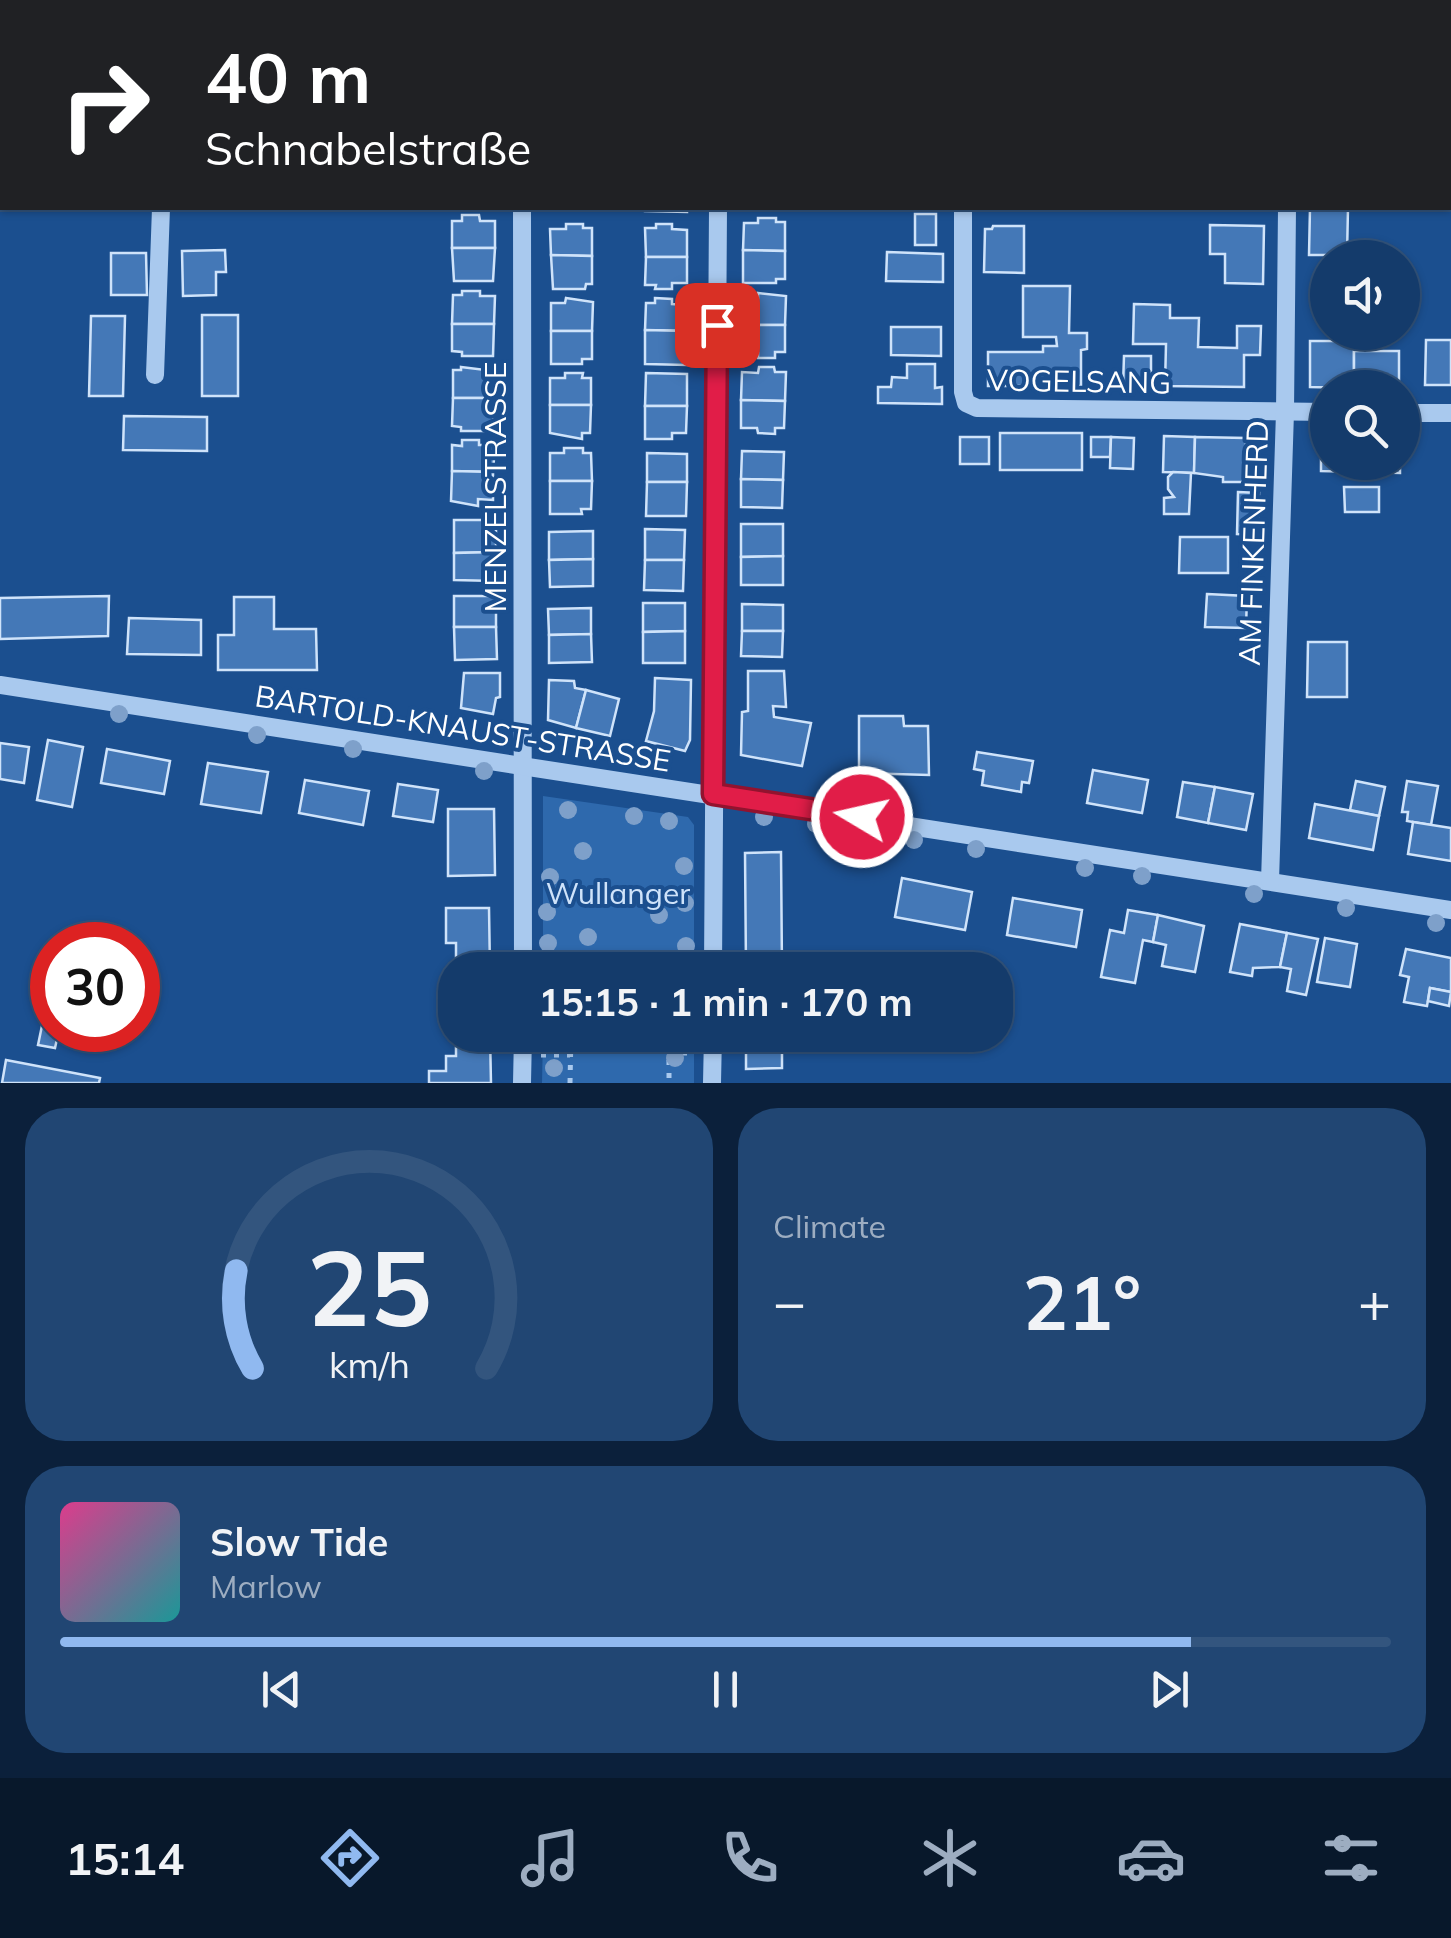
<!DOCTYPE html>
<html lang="en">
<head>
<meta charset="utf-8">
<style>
  :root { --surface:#143b6b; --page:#214673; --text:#f1f3f6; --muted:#9dadc1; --line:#33557e; --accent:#90b9f0 }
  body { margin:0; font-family:Mulish,sans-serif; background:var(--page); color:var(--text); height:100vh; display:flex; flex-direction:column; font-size:38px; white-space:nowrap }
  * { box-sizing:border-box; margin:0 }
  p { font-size:32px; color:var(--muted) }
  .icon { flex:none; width:55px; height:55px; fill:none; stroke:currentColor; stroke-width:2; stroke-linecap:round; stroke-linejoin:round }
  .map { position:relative; height:1083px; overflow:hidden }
  .side { display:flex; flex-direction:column; gap:25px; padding:25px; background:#0b203b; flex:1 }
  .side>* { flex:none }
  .guide { position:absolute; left:0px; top:0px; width:1452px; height:210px; box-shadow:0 2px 8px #0004,0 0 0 2px var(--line); background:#202124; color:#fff; overflow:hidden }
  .tools { position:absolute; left:1310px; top:240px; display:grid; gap:20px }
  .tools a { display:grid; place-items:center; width:110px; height:110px; border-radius:50%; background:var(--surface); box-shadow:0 2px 8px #0004,0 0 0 2px var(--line); font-size:50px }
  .speed { position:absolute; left:30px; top:922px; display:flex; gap:20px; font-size:50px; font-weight:700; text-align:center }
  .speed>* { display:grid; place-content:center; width:130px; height:130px; border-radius:50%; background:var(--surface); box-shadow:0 2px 8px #0004,0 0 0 2px var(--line); line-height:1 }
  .speed .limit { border:15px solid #d22; background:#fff; color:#111 }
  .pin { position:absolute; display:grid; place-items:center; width:85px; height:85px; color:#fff; margin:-42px; border-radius:20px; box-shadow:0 5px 15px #0006 }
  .me { position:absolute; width:110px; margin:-55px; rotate:279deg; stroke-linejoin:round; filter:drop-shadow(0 0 8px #0008) }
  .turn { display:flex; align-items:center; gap:35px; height:210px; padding:0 40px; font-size:45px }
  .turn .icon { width:130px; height:130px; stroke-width:2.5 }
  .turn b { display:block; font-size:70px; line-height:85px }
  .big { font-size:75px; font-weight:700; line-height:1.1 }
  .side .tile { flex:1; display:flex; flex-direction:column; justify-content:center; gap:15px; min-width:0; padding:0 35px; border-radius:40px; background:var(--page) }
  .side .dial { align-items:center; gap:0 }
  .dial svg { height:260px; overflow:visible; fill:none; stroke:var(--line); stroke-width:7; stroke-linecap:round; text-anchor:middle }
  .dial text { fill:var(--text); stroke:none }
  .song { display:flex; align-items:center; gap:30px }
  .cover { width:120px; height:120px; border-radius:15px; background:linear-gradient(135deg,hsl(330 70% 55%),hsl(180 70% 35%)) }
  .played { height:10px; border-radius:5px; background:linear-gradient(90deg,var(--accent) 85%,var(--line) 85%) }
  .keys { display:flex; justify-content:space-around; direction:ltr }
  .heat { display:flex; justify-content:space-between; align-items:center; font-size:55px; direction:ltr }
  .side .tiles { flex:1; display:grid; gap:25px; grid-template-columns:1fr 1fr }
  .tile:last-child { grid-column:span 2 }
  .trip { position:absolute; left:438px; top:952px; width:575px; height:100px; border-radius:40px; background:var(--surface); box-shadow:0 2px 8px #0004,0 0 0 2px var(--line); font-weight:700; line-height:100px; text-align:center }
  .tab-bar { display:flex; height:160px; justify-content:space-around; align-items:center; background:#08182b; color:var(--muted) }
  .tab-bar .icon { width:70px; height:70px }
  .tab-bar .on { color:var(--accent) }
  .tab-bar b { font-size:45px; color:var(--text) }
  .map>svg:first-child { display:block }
  .green { fill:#2e69ad }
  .building { fill:#4478b7; stroke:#cfe3fa; stroke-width:2.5 }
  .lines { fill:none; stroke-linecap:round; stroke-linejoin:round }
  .path { stroke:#a9c9ee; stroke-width:5; stroke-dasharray:5 8; stroke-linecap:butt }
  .minor { stroke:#a9c9ee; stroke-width:18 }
  .tree { fill:#7ea0ca }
  .route-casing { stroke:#92132f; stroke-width:25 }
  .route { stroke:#e11d48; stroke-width:18 }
  .labels { text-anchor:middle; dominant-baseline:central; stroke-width:8; stroke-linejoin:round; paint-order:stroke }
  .street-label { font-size:30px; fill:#fff; stroke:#1b4f8f }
  .park-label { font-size:30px; fill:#cfe3fa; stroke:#1b4f8f }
</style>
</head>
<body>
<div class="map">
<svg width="1451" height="1083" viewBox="0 0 1451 1083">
  <rect width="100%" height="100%" fill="#1b4f8f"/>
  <!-- green -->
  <g class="green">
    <path d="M543,796L688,817L694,825V970H543Z"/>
    <path d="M543,1035H694V1083H542Z"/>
  </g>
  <!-- building -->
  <g class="building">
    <rect x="145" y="0" width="46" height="2"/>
    <rect x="1078" y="0" width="46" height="2"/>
    <path d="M1145,0H1184V2H1146Z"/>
    <rect x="0" y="41" width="2" height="50"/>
    <rect x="0" y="131" width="2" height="61"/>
    <path d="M645,208H687V212L645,211Z"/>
    <path d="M1310,208H1348L1347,255H1309Z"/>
    <rect x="915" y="214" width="21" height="31"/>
    <path d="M462,215H479L480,221H495V248H452V221H462Z"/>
    <path d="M758,218H776V222H785V251L743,250L744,223H758Z"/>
    <path d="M566,224H583V228H592V256L551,255L550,229H566Z"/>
    <path d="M656,224H672V229L687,230V257H646L645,228H656Z"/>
    <path d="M1210,225L1264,226L1263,284L1225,283V254H1210Z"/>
    <path d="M993,226H1024V273L984,272L985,229H992Z"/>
    <path d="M452,248H495L493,281H454Z"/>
    <path d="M225,250L226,272H216V295L183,296L182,251Z"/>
    <path d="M743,250L785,251V279H776V283H743Z"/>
    <path d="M887,252L943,254V282L886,281Z"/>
    <path d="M111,253H146L147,295H111Z"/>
    <path d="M551,255L592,256V284H586L585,289H553Z"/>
    <path d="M646,257H687V283H672V289H655L656,285H645Z"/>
    <path d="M1023,286H1070L1069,333H1087V349L1081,350V386H988V352H1043V346H1057L1056,337H1023Z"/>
    <path d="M462,291H480V296H495L494,324H452L453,295H462Z"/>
    <path d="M758,293L786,296L785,325H744V298H758Z"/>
    <path d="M566,298L593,302L592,331H551V303H565Z"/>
    <path d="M655,298L672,299V304L688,305L687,331L645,330L646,303H655Z"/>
    <path d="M1134,304L1170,305V318H1199L1198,347L1237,348V326H1261L1260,355H1244V387L1165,386L1166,344H1133Z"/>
    <rect x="202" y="315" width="36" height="81"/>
    <path d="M91,316H125L123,396H89Z"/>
    <path d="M452,324H494L493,356H462V352L452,351Z"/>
    <path d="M744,325H785V352H775V358H758V353L743,352Z"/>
    <path d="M891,327H941V356L891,355Z"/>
    <path d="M645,330L687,331V365L645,364Z"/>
    <path d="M551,331H592V359H582V364H551Z"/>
    <path d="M1426,340H1451V385H1425Z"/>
    <path d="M1310,341H1354V388L1310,387Z"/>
    <rect x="1354" y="351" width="45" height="37"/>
    <path d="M1124,356H1151V387L1123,386Z"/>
    <path d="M907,364H935V388L942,387V404L878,403V387H891L892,377L907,378Z"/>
    <path d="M461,367L494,371V398H453V370H461Z"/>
    <path d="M759,367H774L775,372H786L785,401L741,400L742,372L758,373Z"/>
    <path d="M565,373H583L582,378H591V405H550V378H565Z"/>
    <path d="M646,373L687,374V406H645Z"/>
    <path d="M453,398H494L493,431H461V427L452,426Z"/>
    <path d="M741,400L785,401L784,428H775V434L758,433L757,428H741Z"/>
    <path d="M550,405H591L590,433H582V439L550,433Z"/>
    <path d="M645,406H687L686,433H672V439H645Z"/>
    <path d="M124,416L207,417V451L123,450Z"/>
    <rect x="1000" y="433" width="82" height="37"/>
    <path d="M1164,436L1195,437L1194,473L1163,472Z"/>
    <path d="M1321,436H1328V462H1400V473L1321,471Z"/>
    <rect x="960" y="437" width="29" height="27"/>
    <path d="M1091,437H1111L1110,457H1091Z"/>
    <path d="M1111,437L1134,438L1133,469L1110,468Z"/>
    <path d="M1195,437L1246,438L1245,482H1223V477L1194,473Z"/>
    <path d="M462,440H479V445H495L493,472L452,471V445L462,446Z"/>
    <path d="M564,448H583V453H591L592,481H550V453H564Z"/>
    <path d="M742,451L784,452L783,480L741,479Z"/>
    <path d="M647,453L687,454V482H647Z"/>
    <path d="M452,471L493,472V500L478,499V506L451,501Z"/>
    <path d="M1173,472L1191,473L1189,514H1164V498L1174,497L1168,489V477Z"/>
    <path d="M741,479L783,480L782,508L741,507Z"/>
    <path d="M550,481H592L591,509H581L582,514H550Z"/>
    <path d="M647,482H687L686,516H646Z"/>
    <path d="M1344,487H1379V512H1345Z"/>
    <path d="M1238,492L1259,493L1258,535L1237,534Z"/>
    <path d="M454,520H496V552L454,553Z"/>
    <path d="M741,524H783V556L741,557Z"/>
    <path d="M645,529L685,530L684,560H645Z"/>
    <path d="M593,531V559L549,560V532Z"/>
    <path d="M1180,537H1228V573H1179Z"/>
    <path d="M496,552V581L454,580V553Z"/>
    <path d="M783,556V585H741V557Z"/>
    <path d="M593,559V586L550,587L549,560Z"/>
    <path d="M645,560H684L683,591L644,590Z"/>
    <path d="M1207,594L1247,596L1246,628L1205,627Z"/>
    <path d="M109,596L108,636L0,639V598Z"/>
    <rect x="454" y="596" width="42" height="31"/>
    <path d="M234,597H274V629H316L317,670H218V635H234Z"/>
    <path d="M643,603H685V631L643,632Z"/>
    <path d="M742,604L783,605V631H742Z"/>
    <path d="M591,608V634L549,635L548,609Z"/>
    <path d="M129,618L201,620V655L127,654Z"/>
    <path d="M454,627H496L497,659L455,660Z"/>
    <path d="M685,631V663H643V632Z"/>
    <path d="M742,631H783L782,657L741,656Z"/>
    <path d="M591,634L592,662L549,663V635Z"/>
    <path d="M1308,642H1347V697H1307Z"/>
    <path d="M748,671H784L786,707L773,706L774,717L811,723L802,766L741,755L742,712L748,711Z"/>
    <path d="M464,673H500V697L496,698L493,714L461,708Z"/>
    <path d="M655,678L691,680L690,740L685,751L646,741L654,711Z"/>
    <path d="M549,680L574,681L575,688L586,690L576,728L548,720Z"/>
    <path d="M586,690L619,699L610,736L576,728Z"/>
    <path d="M859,716H903L904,726H928L929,775L859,773Z"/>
    <path d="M48,740L83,747L72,807L37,800Z"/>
    <path d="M0,743L29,747L24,783L0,779Z"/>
    <path d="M107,749L170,761L164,794L101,783Z"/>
    <path d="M977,752L1033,761L1029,783L1022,782L1021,792L982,785L984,771L974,769Z"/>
    <path d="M208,763L268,772L261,813L201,804Z"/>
    <path d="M1093,770L1148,780L1142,813L1087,803Z"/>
    <path d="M305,780L369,791L363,825L299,813Z"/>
    <path d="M1356,781L1385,787L1379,816L1350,810Z"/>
    <path d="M1407,781L1438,786L1431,825L1407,821L1408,812H1402Z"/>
    <path d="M1183,782L1215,787L1208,823L1177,817Z"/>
    <path d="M398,784L438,790L433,822L393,816Z"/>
    <path d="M1215,787L1253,794L1246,830L1208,823Z"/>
    <path d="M1315,804L1379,816L1373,850L1309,838Z"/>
    <path d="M448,809H494L495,875L448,876Z"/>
    <path d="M1413,822L1451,828V861L1408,854Z"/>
    <path d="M781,852L782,970H746L745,853Z"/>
    <path d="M902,878L972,892L965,930L895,917Z"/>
    <path d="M1013,898L1082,910L1076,947L1007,935Z"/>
    <path d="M446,908H489L490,970H456V943H446Z"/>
    <path d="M1128,910L1158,915L1153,942L1143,940L1135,983L1101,977L1110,930L1124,933Z"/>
    <path d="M1158,915L1204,926L1195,972L1162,966L1166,945L1153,942Z"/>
    <path d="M1240,924L1287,933L1280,967L1253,968L1252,976L1230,972Z"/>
    <path d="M1287,933L1318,939L1306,995L1287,991L1291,969L1280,967Z"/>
    <path d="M1325,938L1357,944L1350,987L1317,982Z"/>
    <path d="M1406,949L1451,958V992L1430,988L1427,1006L1404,1002L1409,977L1400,975Z"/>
    <path d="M1430,988L1451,992L1449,1006L1428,1001Z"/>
    <path d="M44,1016L52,1018V1030H59L55,1048L38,1045Z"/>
    <path d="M456,1035H490L491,1083H429V1071H446V1056H456Z"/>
    <path d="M746,1035H782V1068L746,1069Z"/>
    <path d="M6,1060L100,1078L99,1083H2Z"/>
  </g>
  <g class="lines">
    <!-- path -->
    <g class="path">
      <path d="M663,1035L669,1053V1083"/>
      <path d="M669,1053H695"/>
      <path d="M541,1055H570"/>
      <path d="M570,1083L571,1035"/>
    </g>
    <!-- minor -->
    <g class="minor">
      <path d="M718,0V2"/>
      <path d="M523,2V0"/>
      <path d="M964,2V0"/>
      <path d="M1288,2V0"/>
      <path d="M0,109H2"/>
      <path d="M522,208L523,970"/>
      <path d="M963,208V392L966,403L977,408L1328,412"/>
      <path d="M155,375L161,208"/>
      <path d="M1402,413H1451"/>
      <path d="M0,685L1451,910"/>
      <path d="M1270,881L1285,412L1287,208"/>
      <path d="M713,970L718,208"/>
      <path d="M522,1083L523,1035"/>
      <path d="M712,1083L713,1035"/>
    </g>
  </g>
  <!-- trees -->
  <g class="tree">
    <circle cx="119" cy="714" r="9"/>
    <circle cx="257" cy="735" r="9"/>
    <circle cx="353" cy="749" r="9"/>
    <circle cx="484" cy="771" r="9"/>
    <circle cx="568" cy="810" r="9"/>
    <circle cx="634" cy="816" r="9"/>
    <circle cx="764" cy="817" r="9"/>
    <circle cx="669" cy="821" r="9"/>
    <circle cx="816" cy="824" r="9"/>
    <circle cx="914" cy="840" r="9"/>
    <circle cx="976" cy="849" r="9"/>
    <circle cx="583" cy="851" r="9"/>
    <circle cx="684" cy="866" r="9"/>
    <circle cx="1085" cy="868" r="9"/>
    <circle cx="1142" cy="876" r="9"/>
    <circle cx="550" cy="877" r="9"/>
    <circle cx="1254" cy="894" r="9"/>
    <circle cx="685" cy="903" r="9"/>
    <circle cx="1346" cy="908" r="9"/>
    <circle cx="547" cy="912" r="9"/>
    <circle cx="659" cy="915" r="9"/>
    <circle cx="1436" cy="923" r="9"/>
    <circle cx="588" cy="937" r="9"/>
    <circle cx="548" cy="943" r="9"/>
    <circle cx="686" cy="946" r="9"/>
    <circle cx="675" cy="1058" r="9"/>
    <circle cx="554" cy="1068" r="9"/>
  </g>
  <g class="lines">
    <defs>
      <path id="route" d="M717,325L713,794L862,817"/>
    </defs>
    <!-- route casing -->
    <use href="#route" class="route-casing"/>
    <!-- route -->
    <use href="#route" class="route"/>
  </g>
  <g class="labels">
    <!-- street labels -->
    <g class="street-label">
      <text transform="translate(1079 381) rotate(1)">VOGELSANG</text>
      <text transform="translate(495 487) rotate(-90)">MENZELSTRASSE</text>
      <text transform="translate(1253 543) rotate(-88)">AM FINKENHERD</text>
      <text transform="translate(463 728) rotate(9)">BARTOLD-KNAUST-STRASSE</text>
    </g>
    <!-- park labels -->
    <g class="park-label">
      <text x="618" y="893">Wullanger</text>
    </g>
  </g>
</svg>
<div class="tools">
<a><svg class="icon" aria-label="sound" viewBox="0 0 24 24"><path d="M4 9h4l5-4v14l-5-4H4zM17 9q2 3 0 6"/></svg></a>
<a><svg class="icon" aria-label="search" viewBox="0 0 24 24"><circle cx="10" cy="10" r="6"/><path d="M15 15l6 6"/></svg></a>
</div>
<div class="speed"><div class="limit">30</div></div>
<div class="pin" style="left:717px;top:325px;background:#d93025"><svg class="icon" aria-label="arrive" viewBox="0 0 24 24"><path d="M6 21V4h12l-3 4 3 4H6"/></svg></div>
<svg class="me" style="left:862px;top:817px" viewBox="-20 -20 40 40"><circle r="17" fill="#e11d48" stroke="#fff" stroke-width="3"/><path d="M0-11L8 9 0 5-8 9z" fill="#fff"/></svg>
<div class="trip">15:15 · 1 min · 170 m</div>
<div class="guide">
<div class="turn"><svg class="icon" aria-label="right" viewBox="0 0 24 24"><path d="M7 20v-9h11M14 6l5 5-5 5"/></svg><div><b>40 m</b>Schnabelstraße</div></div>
</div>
</div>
<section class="side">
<div class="tiles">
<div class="tile dial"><svg viewBox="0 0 100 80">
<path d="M14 69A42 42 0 1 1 86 69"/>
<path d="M14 69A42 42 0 0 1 9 39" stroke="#90b9f0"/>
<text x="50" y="56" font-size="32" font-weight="700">25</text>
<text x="50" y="72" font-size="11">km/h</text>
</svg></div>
<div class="tile"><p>Climate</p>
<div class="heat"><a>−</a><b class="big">21°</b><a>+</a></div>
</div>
<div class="tile">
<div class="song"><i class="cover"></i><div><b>Slow Tide</b><p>Marlow</p></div></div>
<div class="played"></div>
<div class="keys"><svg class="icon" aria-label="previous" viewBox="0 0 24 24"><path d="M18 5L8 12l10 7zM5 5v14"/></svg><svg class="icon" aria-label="pause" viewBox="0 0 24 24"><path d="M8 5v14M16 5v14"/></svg><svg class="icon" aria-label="next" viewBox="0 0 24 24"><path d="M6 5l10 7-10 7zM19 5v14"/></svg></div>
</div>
</div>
</section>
<nav class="tab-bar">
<b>15:14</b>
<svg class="icon on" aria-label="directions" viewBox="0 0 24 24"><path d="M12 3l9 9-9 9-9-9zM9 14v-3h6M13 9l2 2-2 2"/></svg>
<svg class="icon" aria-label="music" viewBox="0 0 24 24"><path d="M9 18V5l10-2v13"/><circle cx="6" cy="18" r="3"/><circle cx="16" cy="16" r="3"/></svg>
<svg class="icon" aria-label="phone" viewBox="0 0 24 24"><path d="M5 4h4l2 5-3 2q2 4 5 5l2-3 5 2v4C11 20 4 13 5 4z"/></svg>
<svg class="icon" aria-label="climate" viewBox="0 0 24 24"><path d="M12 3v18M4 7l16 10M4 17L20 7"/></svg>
<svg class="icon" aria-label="car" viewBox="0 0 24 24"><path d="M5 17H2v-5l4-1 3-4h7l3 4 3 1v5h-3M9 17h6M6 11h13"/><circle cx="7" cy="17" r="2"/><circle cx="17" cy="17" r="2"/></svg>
<svg class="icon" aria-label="filters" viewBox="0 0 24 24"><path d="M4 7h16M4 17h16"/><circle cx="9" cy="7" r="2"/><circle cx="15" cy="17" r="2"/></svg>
</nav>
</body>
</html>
